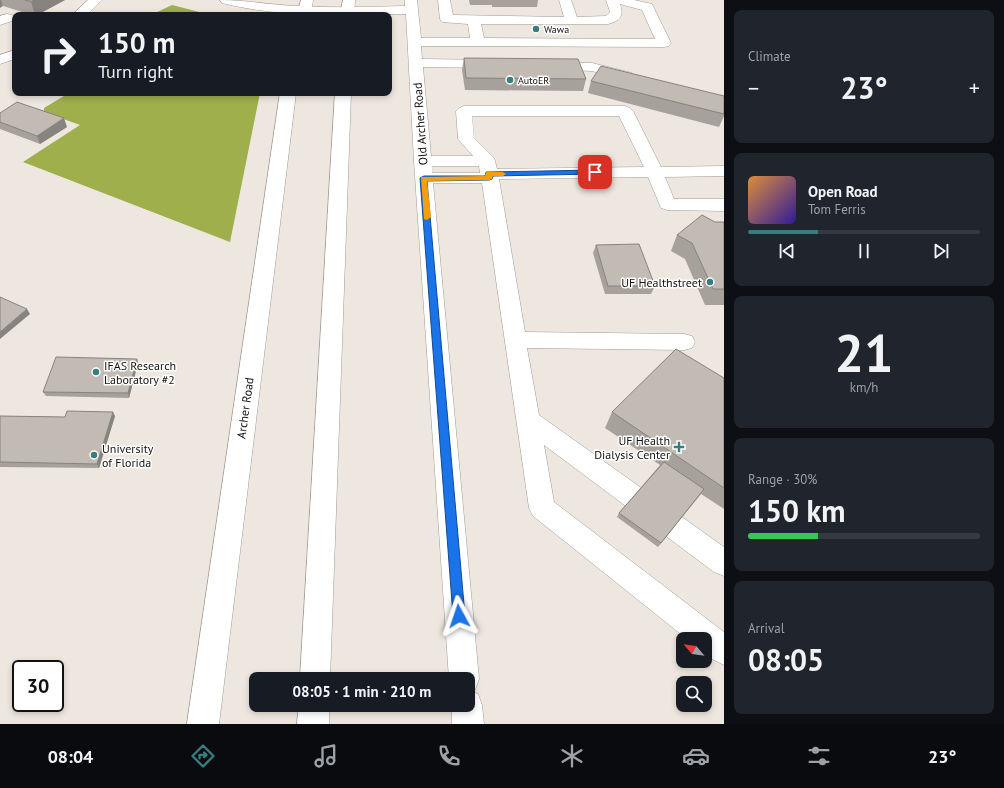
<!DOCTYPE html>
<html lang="en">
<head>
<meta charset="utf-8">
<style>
  :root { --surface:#171b24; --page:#20242c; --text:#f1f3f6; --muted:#9ea1a6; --line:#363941; --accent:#367f80 }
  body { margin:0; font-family:"PT Sans",sans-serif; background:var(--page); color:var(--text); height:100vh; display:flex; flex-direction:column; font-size:15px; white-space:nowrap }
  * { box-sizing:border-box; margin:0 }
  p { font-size:13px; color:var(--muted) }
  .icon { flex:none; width:22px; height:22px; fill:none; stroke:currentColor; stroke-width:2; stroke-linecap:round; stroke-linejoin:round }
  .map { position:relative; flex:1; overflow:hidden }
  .details { display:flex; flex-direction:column; gap:10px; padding:10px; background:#0d0f14; width:280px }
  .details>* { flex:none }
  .hud { position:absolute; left:12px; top:12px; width:380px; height:84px; border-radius:8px; box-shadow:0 2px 6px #0003; background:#171b24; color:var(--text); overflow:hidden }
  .needle { width:26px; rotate:299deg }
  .controls { position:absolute; left:676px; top:632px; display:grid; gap:8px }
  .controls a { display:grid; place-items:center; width:36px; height:36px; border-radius:8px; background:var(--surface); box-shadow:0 2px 6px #0003; font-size:20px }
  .speed { position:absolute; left:12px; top:660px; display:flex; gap:8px; font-size:20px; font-weight:700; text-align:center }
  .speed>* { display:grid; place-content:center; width:52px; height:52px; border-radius:50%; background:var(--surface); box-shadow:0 2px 6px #0003; line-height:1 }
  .speed .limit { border:2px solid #111; border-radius:6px; background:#fff; color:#111 }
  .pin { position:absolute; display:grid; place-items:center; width:34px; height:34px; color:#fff; margin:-17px; border-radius:8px; box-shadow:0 2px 6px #0006 }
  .me { position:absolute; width:44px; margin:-22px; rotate:355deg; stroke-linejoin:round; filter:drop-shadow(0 0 3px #0008) }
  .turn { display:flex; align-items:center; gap:14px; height:84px; padding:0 20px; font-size:18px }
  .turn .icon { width:52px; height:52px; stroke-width:2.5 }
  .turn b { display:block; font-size:28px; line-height:34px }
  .big { font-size:30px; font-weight:700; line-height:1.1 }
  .details .widget { flex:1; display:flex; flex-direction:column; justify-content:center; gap:6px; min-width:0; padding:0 14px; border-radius:8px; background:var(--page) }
  .details .dial { align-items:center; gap:0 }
  .dial b { font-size:52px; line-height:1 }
  .song { display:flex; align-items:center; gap:12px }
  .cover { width:48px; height:48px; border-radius:6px; background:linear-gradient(135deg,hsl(30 70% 55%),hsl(250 70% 35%)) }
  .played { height:4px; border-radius:2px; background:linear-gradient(90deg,var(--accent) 30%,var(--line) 30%) }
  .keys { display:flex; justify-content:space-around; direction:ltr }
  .heat { display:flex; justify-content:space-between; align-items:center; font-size:22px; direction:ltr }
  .charge { height:6px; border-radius:3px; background:linear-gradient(90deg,#34c759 30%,var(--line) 0) }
  .trip { position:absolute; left:249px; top:672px; width:226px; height:40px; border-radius:8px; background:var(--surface); box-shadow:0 2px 6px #0003; font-weight:700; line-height:40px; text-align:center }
  .dock { display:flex; height:64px; justify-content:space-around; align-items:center; background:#090b0e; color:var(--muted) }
  .dock .icon { width:28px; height:28px }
  .dock .selected { color:var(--accent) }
  .dock b { font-size:18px; color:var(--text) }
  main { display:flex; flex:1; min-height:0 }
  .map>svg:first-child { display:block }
  .forest { fill:#9eaf4c }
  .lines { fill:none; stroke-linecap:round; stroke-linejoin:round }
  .minor-casing { stroke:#a19b93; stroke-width:1 }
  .major-casing { stroke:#a19b93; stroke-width:1 }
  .minor { fill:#fff; fill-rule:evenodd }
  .major { fill:#fff; fill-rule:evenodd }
  .wall { fill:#a6a19b }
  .shaded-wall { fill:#87837e }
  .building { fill:#c1bbb4; stroke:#87837e }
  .route { fill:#1a73e8; stroke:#114b97 }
  .slow { fill:#f59e0b }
  .poi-dot { fill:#367f80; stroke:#fff; stroke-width:1.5 }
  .labels { text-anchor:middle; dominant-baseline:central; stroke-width:3; stroke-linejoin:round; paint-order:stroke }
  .far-poi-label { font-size:10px; fill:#14120f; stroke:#fff; text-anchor:start }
  .street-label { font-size:12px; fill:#14120f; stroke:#fff }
  .poi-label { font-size:12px; fill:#14120f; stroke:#fff; text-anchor:end }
</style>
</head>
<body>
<main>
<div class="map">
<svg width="724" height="724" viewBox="0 0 724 724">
  <rect width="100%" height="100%" fill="#ede7df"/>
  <!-- forest -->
  <g class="forest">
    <path d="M172,5L211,15H151Z"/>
    <path d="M69,93H260L230,242L23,162L80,125L44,112V108Z"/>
  </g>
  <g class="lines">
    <defs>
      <g id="minor">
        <path d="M88,0H102L87,15H72Z"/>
        <path d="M220,0C246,0 271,5 297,6C333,8 369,7 405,6V0H417L421,38H470L468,24L442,22L440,19L438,0H450L453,15L564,17L559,0H571L577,17L606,16L610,12L606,0H634L652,4L671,43L669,46L664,47L421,46L422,59L492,60L497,61L499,64L497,67L492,68L423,67L431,156H473L458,139L456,111L459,108L464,106H625L630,108L633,111L661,167L724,166V176L665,177L674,199H724V211L667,210L661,208L648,177L499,179L525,332L684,334L692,336L695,342L692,348L684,350L527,348L539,415L724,547V576L714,572L544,445L554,502L724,632V665L714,660L705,654V639H687L533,516L529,508L482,183H433L479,679L475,690L471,691L478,694L482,705L484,724H452V705H468V679H449L414,161L406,14C344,15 282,18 222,3ZM620,4L642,10L655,39L484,38L481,24H608C620,21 624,16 620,4ZM472,116H619L644,167L497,169L495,161L493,157L474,138ZM432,166H479L480,173H432Z"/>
        <path d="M7,14L12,15L14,18L12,21L0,25V16Z"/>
        <path d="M15,50V59L0,64V55Z"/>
        <path d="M551,62L592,63L632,73L634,76L632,79L627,80L592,71L546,69L544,66L546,63Z"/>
      </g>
      <g id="major">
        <path d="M301,0H313L311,15H297Z"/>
        <path d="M343,0H355L354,15H340Z"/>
        <path d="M280,93H296L219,724H187Z"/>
        <path d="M335,93H351L330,679H300Z"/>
        <path d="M299,705H329V724H297Z"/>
      </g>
    </defs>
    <!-- minor casing -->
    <use href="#minor" class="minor-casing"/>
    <!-- major casing -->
    <use href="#major" class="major-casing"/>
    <!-- minor -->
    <use href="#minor" class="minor"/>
    <!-- major -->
    <use href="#major" class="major"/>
  </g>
  <!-- wall -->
  <g class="wall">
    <path d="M0,0H65L37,15H32L3,6Z"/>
    <path d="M469,0H538L537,7H492V5H470Z"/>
    <path d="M464,58L586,79L583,91L465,90L462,70Z"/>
    <path d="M591,81L724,96V116L719,127L588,93Z"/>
    <path d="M0,113L67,127L40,144L0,129Z"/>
    <path d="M715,222H724V305H705L685,259L671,251L677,235Z"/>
    <path d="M596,245L655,286L651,294H605L593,253Z"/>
    <path d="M137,359L138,363L129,398L46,396L43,392Z"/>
    <path d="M724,378V509L701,494L658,547L617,517L619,513L660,465L605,428L612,412Z"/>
    <path d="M0,416L65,417L115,416L99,468L0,467Z"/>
  </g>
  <!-- shaded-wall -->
  <g class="shaded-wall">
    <path d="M0,0H1L3,6L0,8Z"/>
    <path d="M34,0H65L37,15H35L31,2Z"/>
    <path d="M64,118L67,127L40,144L37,136Z"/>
    <path d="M27,309L30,314L0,339V332Z"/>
    <path d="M137,359L138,363L129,398L128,393Z"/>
    <path d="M113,412L115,416L99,468L97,464Z"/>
    <path d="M704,489L701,493L658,547L661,543Z"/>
  </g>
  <!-- building -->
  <g class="building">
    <path d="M25,0H34L31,2Z"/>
    <path d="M464,58L578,59L586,79L466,78Z"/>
    <path d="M601,66L724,96V114L591,81Z"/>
    <path d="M17,102L64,118L37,136L0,122V113Z"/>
    <path d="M702,215L715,222H724V289H713L692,243L677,235Z"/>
    <path d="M639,244L655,286H608L596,245Z"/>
    <path d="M0,297L27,309L0,332Z"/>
    <path d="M676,349L724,378V488L612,412Z"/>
    <path d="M56,357L137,359L128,393L43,392Z"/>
    <path d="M67,411L113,412L97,464L0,462V416L65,417Z"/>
    <path d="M664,462L704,489L661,543L619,513Z"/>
  </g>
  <!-- route -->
  <path class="route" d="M595,170L597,171V174L493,176L492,179L489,180L427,181L465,616L463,620L459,622L455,620L453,616L420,178L424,176H485L486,172H489Z"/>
  <!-- slow -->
  <path class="slow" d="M486,172H503L506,174L503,176H493L492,179L489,180L427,181L431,217L427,220L424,219L421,177L485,176Z"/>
  <!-- markers -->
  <g class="poi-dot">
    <circle cx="536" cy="29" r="4"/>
    <circle cx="510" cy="80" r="4"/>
    <circle cx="710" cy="282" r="4"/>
    <circle cx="96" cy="372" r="4"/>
    <path d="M677 441h4v4h4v4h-4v4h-4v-4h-4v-4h4z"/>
    <circle cx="94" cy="455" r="4"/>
  </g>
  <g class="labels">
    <!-- far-poi labels -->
    <g class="far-poi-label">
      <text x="544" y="29">Wawa</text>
      <text x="518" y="80">AutoER</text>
    </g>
    <!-- street labels -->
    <g class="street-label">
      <text transform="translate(420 124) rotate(-94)">Old Archer Road</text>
      <text transform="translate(245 408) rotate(-82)">Archer Road</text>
    </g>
    <!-- poi labels -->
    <g class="poi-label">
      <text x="702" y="282">UF Healthstreet</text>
      <text x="104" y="365" text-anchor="start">IFAS Research<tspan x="104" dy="14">Laboratory #2</tspan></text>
      <text x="670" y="440">UF Health<tspan x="670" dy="14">Dialysis Center</tspan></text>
      <text x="102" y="448" text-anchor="start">University<tspan x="102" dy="14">of Florida</tspan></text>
    </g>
  </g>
</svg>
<div class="controls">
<a><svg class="needle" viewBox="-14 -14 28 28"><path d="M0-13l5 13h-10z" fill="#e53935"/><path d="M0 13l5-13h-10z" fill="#9ea1a6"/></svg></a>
<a><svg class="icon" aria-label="search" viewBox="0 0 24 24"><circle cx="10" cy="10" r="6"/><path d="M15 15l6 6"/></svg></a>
</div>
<div class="speed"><div class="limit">30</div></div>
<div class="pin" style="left:595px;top:172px;background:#d93025"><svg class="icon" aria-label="arrive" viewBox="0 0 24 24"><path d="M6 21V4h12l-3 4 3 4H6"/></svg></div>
<svg class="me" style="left:459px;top:616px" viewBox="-20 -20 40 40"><path d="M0-17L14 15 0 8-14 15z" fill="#1a73e8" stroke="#fff" stroke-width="4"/></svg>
<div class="trip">08:05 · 1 min · 210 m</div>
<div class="hud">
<div class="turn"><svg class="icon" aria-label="right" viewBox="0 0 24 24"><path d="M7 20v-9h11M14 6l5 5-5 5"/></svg><div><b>150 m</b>Turn right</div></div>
</div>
</div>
<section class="details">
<div class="widget"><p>Climate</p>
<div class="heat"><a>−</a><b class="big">23°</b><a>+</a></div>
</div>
<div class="widget">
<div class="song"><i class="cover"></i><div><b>Open Road</b><p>Tom Ferris</p></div></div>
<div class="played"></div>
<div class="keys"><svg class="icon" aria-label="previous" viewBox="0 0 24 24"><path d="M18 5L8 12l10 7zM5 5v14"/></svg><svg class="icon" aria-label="pause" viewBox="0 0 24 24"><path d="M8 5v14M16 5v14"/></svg><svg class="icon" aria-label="next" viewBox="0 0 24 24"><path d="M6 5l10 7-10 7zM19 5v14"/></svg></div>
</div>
<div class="widget dial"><b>21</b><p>km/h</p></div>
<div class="widget"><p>Range · 30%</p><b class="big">150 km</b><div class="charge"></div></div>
<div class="widget"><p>Arrival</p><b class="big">08:05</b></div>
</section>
</main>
<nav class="dock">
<b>08:04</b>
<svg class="icon selected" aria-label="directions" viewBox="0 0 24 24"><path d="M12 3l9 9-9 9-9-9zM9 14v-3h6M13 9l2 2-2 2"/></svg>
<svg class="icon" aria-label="music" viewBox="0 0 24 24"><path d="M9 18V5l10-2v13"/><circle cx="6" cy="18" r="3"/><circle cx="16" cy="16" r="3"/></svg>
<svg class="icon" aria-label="phone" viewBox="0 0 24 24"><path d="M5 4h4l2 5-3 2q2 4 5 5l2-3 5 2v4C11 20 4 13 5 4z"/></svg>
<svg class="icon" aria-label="climate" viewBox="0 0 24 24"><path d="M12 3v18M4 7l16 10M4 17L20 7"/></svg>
<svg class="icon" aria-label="car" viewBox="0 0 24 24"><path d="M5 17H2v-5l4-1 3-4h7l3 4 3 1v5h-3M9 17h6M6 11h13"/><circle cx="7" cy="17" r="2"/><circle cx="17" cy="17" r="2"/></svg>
<svg class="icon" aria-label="filters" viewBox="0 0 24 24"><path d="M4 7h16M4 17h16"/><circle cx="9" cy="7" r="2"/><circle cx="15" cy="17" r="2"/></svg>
<b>23°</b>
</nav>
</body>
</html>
